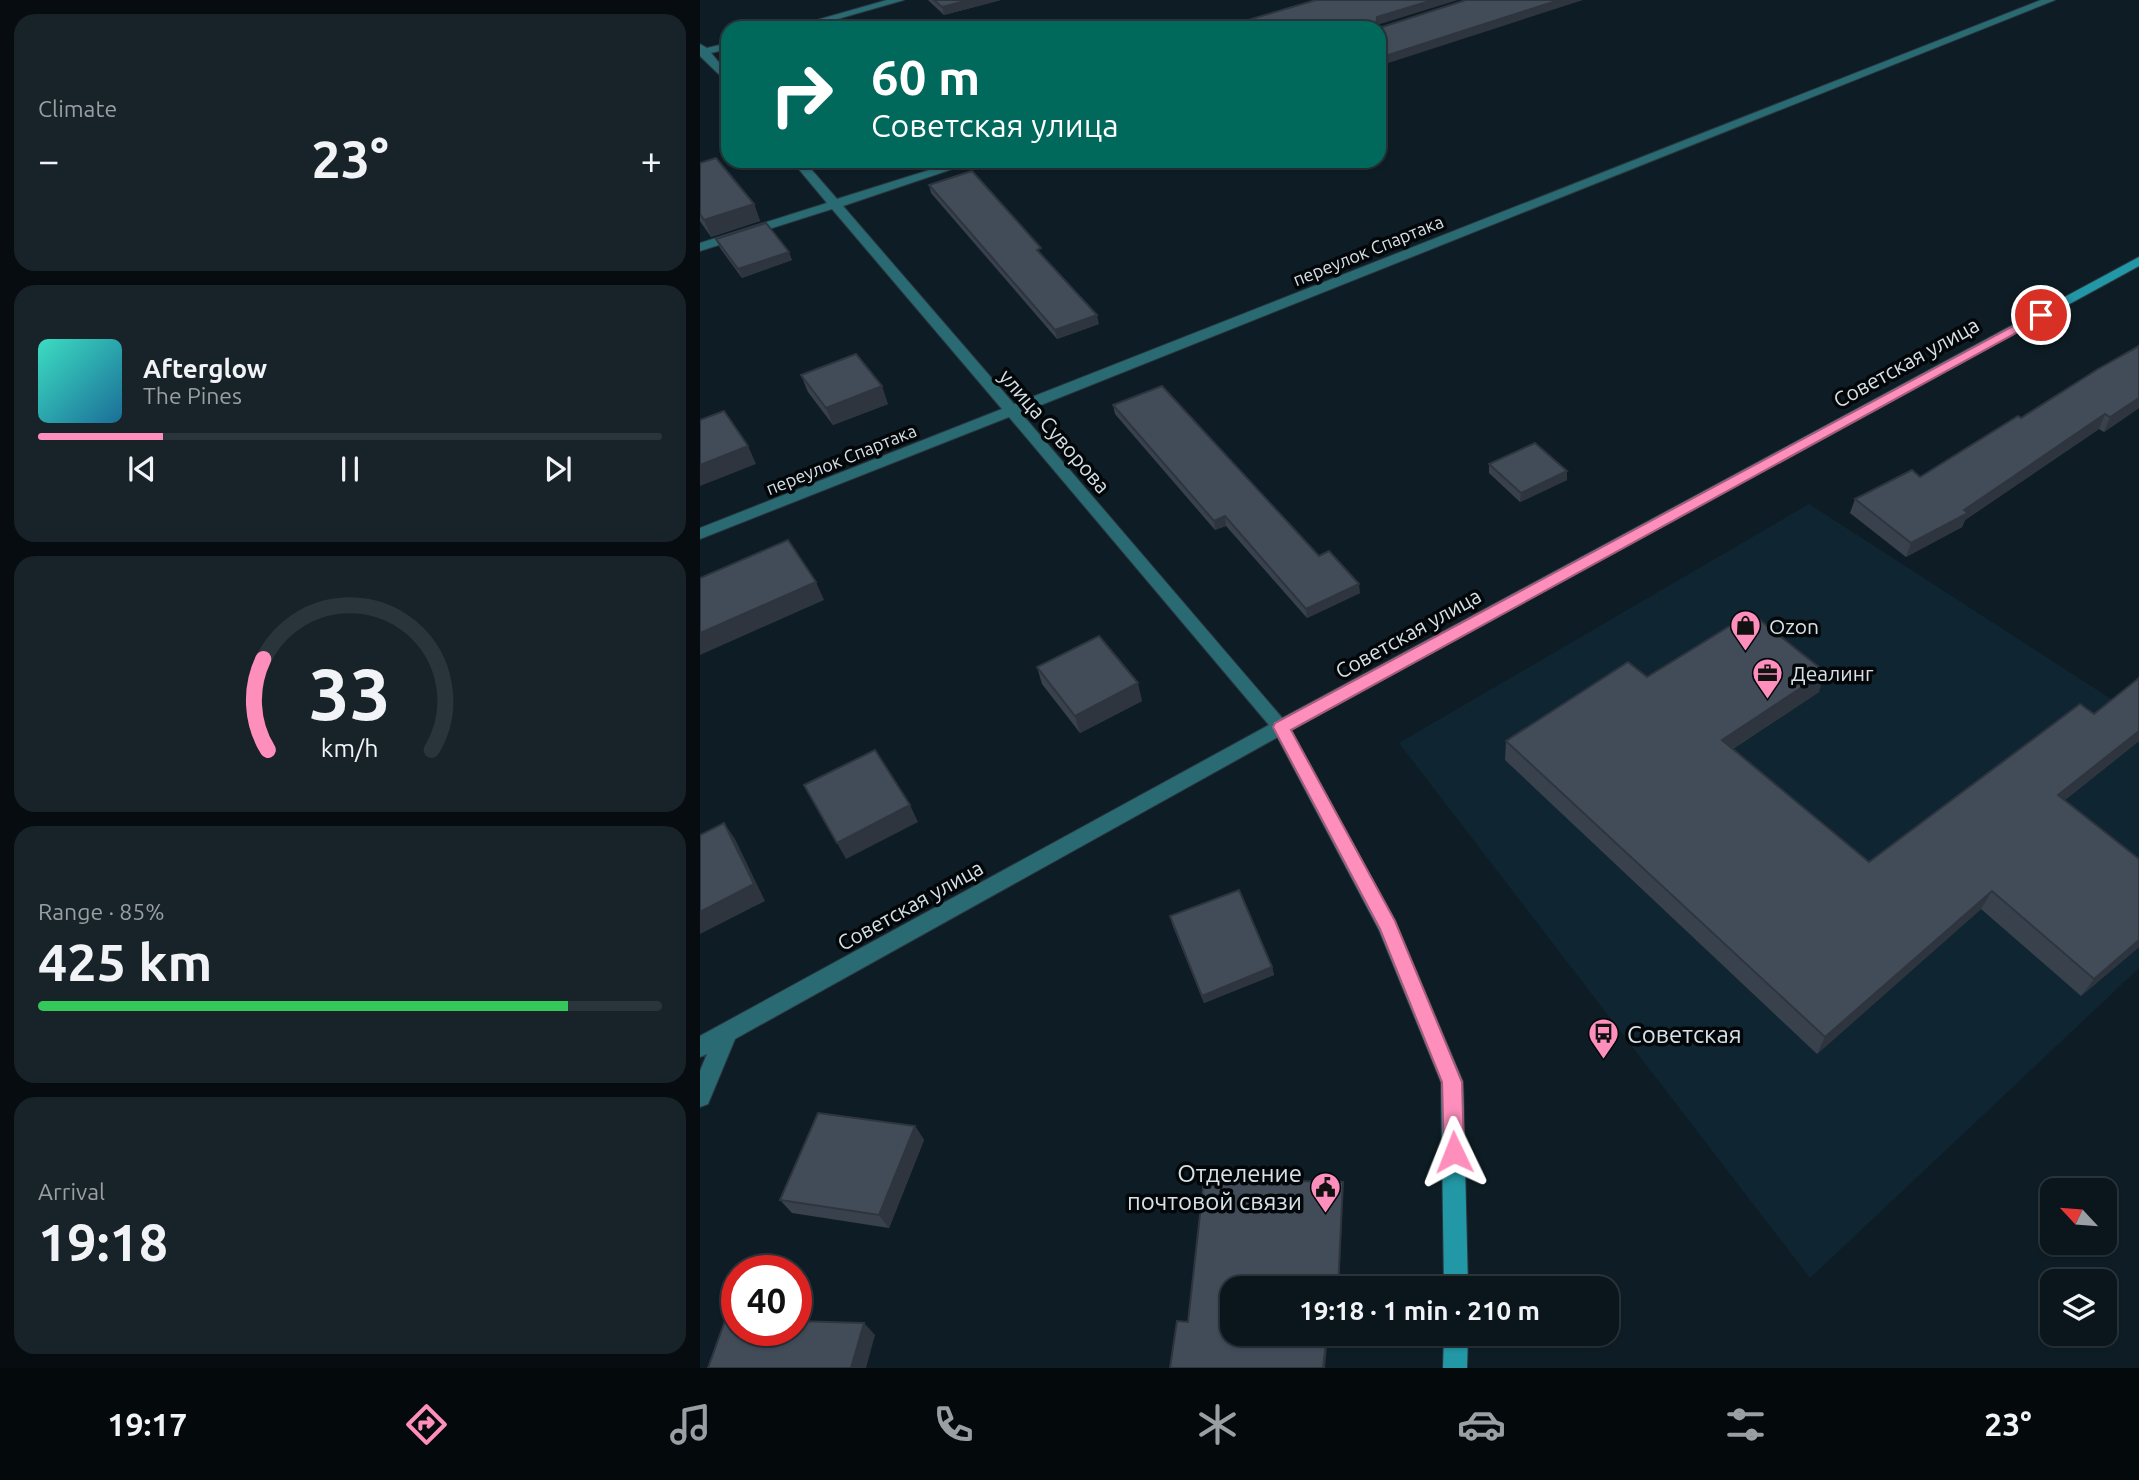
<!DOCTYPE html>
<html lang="en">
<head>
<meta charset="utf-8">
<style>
  :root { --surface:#0a161c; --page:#182329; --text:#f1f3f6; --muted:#999fa3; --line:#2a353b; --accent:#fe8ebc }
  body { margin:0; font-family:Ubuntu,sans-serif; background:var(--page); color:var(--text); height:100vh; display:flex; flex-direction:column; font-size:26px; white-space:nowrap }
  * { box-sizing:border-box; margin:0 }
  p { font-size:23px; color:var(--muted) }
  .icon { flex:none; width:38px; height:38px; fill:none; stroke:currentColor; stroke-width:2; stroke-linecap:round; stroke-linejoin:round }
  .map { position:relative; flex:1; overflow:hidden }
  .panel { display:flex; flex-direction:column; gap:14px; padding:14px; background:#060c0f; width:700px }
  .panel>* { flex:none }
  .banner { position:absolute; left:21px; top:21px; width:665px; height:147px; border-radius:21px; box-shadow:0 2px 5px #0004,0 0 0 2px var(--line); background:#00695c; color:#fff; overflow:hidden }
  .needle { width:46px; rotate:296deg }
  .fabs { position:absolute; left:1340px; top:1178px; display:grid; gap:14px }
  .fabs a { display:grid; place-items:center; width:77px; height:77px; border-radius:14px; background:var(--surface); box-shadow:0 2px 5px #0004,0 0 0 2px var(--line); font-size:35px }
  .speed { position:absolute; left:21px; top:1255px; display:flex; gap:14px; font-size:35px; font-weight:700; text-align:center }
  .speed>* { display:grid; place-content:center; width:91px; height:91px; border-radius:50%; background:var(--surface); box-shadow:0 2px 5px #0004,0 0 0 2px var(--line); line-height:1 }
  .speed .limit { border:10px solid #d22; background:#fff; color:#111 }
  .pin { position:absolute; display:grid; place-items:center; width:60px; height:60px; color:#fff; margin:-30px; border:4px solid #fff; border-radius:50%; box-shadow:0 2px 7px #0007 }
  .me { position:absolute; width:77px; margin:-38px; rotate:358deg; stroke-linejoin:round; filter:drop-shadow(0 0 5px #0008) }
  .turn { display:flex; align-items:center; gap:24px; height:147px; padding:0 35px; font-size:32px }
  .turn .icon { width:91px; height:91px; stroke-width:2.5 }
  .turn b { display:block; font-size:49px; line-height:60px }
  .big { font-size:52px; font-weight:700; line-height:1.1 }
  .panel .tile { flex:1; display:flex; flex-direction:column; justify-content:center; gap:10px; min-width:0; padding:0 24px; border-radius:21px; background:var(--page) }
  .panel .dial { align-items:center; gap:0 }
  .dial svg { height:182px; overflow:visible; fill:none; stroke:var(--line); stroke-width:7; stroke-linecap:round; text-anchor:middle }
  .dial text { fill:var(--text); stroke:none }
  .song { display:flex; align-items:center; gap:21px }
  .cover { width:84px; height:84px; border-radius:10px; background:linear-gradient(135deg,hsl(170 70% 55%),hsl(200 70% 35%)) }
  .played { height:7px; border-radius:4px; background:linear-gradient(90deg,var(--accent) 20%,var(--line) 20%) }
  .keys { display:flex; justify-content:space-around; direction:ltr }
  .heat { display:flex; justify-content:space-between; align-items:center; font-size:38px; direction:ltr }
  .charge { height:10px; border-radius:5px; background:linear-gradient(90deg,#34c759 85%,var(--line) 0) }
  .trip { position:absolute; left:520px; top:1276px; width:399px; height:70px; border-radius:21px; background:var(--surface); box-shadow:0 2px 5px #0004,0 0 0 2px var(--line); font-weight:700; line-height:70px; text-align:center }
  .menu { display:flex; height:112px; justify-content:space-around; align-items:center; background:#04090b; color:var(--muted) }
  .menu .icon { width:49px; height:49px }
  .menu .active { color:var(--accent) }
  .menu b { font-size:32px; color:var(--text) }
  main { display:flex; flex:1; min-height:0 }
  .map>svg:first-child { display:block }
  .built { fill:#0f2632 }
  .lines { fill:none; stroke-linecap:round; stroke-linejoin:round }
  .street-casing { stroke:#2a3840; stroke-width:2 }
  .secondary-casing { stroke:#2a3840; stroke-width:2 }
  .street { fill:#2a6a73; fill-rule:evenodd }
  .secondary { fill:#2297a5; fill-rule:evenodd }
  .wall { fill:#39414d }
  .shaded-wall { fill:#2e353e }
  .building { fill:#424c59; stroke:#2e353e; stroke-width:2 }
  .route { fill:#fe8ebc; stroke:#a55c7a; stroke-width:2 }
  .labels { text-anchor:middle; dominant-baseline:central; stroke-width:7; stroke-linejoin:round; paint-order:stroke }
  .far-street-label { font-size:18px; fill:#d7e1e6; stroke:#03070a }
  .street-label { font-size:21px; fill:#d7e1e6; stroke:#03070a }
  .poi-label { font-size:21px; fill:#d7e1e6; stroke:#03070a; text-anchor:start }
  .near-poi-label { font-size:24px; fill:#d7e1e6; stroke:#03070a; text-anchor:start }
</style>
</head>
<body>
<main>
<section class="panel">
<div class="tile"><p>Climate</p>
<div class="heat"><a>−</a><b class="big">23°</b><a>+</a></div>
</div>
<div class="tile">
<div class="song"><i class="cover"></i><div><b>Afterglow</b><p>The Pines</p></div></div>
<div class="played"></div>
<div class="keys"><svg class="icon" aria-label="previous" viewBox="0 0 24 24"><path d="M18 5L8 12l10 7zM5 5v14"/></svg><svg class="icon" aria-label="pause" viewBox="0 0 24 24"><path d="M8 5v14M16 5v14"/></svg><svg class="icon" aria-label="next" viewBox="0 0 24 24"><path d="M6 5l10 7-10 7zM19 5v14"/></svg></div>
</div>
<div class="tile dial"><svg viewBox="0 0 100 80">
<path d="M14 69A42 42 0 1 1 86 69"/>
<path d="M14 69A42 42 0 0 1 12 29" stroke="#fe8ebc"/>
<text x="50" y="56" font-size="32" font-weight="700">33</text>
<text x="50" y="72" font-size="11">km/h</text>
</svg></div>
<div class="tile"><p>Range · 85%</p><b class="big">425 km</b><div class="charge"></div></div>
<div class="tile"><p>Arrival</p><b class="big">19:18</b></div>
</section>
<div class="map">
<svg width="1439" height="1368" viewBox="0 0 1439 1368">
  <rect width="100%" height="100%" fill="#0e1d25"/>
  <!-- built -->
  <path class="built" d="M1109,504L1439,717V968L1110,1278L699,743Z"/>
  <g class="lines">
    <defs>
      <g id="street">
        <path d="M187,0H204L106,28H89Z"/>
        <path d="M1341,0H1355L321,413L590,727L587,732L35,1039L8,1104L0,1107V1071L7,1054L0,1057V1036L569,725L309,417L0,539V528L302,409L132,209L0,251V243L127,203L92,161H104L137,199L258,161H276L143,206L314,404Z"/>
        <path d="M28,43V49L11,53L28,73V83L0,56V44L7,48Z"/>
      </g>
      <g id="secondary">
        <path d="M1439,257V266L591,730L695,921L763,1082L768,1288H744L741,1082L679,930L572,727L575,722Z"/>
        <path d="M744,1334H768L767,1368H743Z"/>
      </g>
    </defs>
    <!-- street casing -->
    <use href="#street" class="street-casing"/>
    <!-- secondary casing -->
    <use href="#secondary" class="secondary-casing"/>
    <!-- street -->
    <use href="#street" class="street"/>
    <!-- secondary -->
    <use href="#secondary" class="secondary"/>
  </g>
  <!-- wall -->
  <g class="wall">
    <path d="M228,0H301L244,15Z"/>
    <path d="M0,163L54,204L60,221L11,237L0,221Z"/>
    <path d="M229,185L343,256L399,324L357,339L231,193Z"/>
    <path d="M16,239L92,260L42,278L20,248Z"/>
    <path d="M101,375L188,404L133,425L108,392Z"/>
    <path d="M413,405L619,556L660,593L607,618L526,526L515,530L415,414Z"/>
    <path d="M1439,408L1404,432L1399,429L1265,520L1262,527L1206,557L1150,513L1155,499L1220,477L1321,418Z"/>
    <path d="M789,464L867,471V480L820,502L789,473Z"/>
    <path d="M337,667L442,701L380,733L342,684Z"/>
    <path d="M947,677L1119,692L1033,749L1169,862L1394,714L1439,678V741L1365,800L1439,947L1381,996L1281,909L1117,1054L805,760L806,741Z"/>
    <path d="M470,916L572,967L574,975L504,1003L472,924Z"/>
    <path d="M215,1126L224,1140L189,1228L92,1213L80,1200Z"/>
  </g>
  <!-- shaded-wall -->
  <g class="shaded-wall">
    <path d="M269,0H301L244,15L242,7Z"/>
    <path d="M733,0H758L677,25L676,28L677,17Z"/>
    <path d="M859,0H883L679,66V58Z"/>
    <path d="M54,204L60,221L11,237L4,220Z"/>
    <path d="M89,252L92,260L42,278L38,269Z"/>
    <path d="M397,315L399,324L357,339L355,330Z"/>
    <path d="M182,386L188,404L133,425L126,408Z"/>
    <path d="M1439,398V408L1404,432L1410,417Z"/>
    <path d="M1405,414L1399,429L1265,520L1262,527L1206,557L1211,543L1264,510Z"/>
    <path d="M48,446L56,464L0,486V465Z"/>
    <path d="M867,471V480L820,502L821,493Z"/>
    <path d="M525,516L526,526L515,530L514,521Z"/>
    <path d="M116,582L124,600L0,655V633Z"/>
    <path d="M659,584L660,593L607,618L606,609Z"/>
    <path d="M1125,672L1119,692L1017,759L1022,740Z"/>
    <path d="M438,683L442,701L380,733L375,716Z"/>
    <path d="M1439,731V741L1347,814L1358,795Z"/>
    <path d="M210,805L218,822L146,859L137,843Z"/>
    <path d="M24,823L35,839L65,901L0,934V912Z"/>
    <path d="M1292,891L1281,909L1117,1054L1125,1037Z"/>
    <path d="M1439,940V947L1381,996L1394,979Z"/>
    <path d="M572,967L574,975L504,1003L502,996Z"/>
    <path d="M215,1126L224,1140L189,1228L179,1215Z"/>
    <path d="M643,1182V1189L639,1288H638Z"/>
    <path d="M164,1323L175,1335L166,1368H151Z"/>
    <path d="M627,1334H628L625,1368H623Z"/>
  </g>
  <!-- building -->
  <g class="building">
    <path d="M234,0H269L242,7Z"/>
    <path d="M616,0H733L677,17L676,26L679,28H521Z"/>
    <path d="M766,0H859L679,58V28Z"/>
    <path d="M16,158L54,204L4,220L0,214V163Z"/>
    <path d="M272,171L341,248L337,250L397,315L355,330L229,185Z"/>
    <path d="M66,223L89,252L38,269L16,239Z"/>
    <path d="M1439,346V398L1410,417L1405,414L1264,510L1268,513L1211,543L1155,499L1212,470L1220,477L1318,416L1321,418L1398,369Z"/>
    <path d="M156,354L182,386L126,408L101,375Z"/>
    <path d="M462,386L619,556L629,551L659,584L606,609L525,516L514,521L413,405Z"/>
    <path d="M24,411L48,446L0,465V420Z"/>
    <path d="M835,443L867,471L821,493L789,464Z"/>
    <path d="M88,540L116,582L0,633V578Z"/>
    <path d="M1051,613L1125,672L1022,740L1169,862L1380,704L1394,714L1439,678V731L1358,795L1439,859V940L1394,979L1292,891L1125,1037L806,741L928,662L947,677Z"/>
    <path d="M399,636L438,683L375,716L337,667Z"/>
    <path d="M175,750L210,805L137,843L104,785Z"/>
    <path d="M24,823L54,884L0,912V835Z"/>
    <path d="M539,890L572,967L502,996L470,916Z"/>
    <path d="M118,1113L215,1126L179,1215L80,1200Z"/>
    <path d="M504,1179L643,1182L638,1288H532V1334H627L623,1368H470L477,1321L488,1322Z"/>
    <path d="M26,1318H37V1330H96V1321L164,1323L151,1368H8Z"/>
  </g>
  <!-- route -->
  <path class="route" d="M1341,311L1347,315L1345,317L591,730L695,921L762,1082L764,1152L761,1159L754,1162L747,1159L744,1152L742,1082L680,929L573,727L575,723Z"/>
  <!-- icons -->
  <defs>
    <symbol id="shop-pin" viewBox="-11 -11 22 30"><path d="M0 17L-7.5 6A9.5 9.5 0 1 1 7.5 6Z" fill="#fe8ebc" stroke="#03070a"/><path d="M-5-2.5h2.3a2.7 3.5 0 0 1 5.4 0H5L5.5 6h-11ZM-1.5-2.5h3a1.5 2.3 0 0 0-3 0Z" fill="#111"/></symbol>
    <symbol id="office-pin" viewBox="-11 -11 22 30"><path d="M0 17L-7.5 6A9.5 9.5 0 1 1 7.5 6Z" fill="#fe8ebc" stroke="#03070a"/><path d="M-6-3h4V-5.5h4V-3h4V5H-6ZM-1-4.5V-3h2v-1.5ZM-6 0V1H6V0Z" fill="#111"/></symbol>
    <symbol id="bus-pin" viewBox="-11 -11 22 30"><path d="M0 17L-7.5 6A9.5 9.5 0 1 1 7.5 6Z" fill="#fe8ebc" stroke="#03070a"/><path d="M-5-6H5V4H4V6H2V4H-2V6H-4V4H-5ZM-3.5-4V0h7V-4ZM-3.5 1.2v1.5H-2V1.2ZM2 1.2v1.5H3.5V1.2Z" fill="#111"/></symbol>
    <symbol id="civic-pin" viewBox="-11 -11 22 30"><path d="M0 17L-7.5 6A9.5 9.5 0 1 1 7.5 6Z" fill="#fe8ebc" stroke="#03070a"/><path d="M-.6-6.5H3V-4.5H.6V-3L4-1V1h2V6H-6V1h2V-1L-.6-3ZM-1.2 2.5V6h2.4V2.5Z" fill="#111"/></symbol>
  </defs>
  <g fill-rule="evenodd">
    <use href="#shop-pin" x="1028" y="608" width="35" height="47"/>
    <use href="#office-pin" x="1050" y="656" width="35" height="47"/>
    <use href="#bus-pin" x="886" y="1016" width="35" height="47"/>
    <use href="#civic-pin" x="608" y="1170" width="35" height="47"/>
  </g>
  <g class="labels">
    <!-- far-street labels -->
    <g class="far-street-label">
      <text transform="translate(668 250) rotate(-22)">переулок Спартака</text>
      <text transform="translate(141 459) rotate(-22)">переулок Спартака</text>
    </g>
    <!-- street labels -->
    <g class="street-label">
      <text transform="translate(1206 362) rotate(-29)">Советская улица</text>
      <text transform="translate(355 431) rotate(49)">улица Суворова</text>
      <text transform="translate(708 633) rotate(-29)">Советская улица</text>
      <text transform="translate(210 905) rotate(-29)">Советская улица</text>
    </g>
    <!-- poi labels -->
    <g class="poi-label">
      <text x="1069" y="626">Ozon</text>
      <text x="1091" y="673">Деалинг</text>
    </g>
    <!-- near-poi labels -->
    <g class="near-poi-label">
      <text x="927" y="1034">Советская</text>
      <text x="602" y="1173" text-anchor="end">Отделение<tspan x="602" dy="28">почтовой связи</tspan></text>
    </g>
  </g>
</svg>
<div class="fabs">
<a><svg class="needle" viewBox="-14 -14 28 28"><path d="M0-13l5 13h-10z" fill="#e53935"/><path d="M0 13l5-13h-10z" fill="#999fa3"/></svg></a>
<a><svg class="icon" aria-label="layers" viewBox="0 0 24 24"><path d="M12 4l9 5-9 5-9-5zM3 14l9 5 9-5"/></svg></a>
</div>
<div class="speed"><div class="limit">40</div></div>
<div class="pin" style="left:1341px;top:315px;background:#d93025"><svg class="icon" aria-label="arrive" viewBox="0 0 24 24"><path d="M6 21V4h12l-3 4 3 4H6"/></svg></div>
<svg class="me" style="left:754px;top:1152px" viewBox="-20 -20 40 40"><path d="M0-17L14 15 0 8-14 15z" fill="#fe8ebc" stroke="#fff" stroke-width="4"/></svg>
<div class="trip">19:18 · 1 min · 210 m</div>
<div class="banner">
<div class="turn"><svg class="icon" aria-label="right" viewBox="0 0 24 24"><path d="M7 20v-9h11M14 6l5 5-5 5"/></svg><div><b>60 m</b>Советская улица</div></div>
</div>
</div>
</main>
<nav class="menu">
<b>19:17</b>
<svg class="icon active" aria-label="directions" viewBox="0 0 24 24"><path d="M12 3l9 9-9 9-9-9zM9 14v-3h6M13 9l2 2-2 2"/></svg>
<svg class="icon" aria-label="music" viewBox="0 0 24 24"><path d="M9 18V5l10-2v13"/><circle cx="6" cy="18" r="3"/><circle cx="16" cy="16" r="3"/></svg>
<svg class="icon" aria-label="phone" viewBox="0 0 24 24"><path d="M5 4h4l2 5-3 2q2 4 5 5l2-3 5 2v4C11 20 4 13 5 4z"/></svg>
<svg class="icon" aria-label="climate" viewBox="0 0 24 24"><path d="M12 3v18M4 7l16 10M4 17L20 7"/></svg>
<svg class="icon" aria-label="car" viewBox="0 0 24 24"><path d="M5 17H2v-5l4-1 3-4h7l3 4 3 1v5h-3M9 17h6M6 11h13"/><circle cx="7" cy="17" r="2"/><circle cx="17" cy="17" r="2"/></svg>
<svg class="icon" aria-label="filters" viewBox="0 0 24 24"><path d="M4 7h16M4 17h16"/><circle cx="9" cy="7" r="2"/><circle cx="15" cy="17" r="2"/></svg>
<b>23°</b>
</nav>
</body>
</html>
